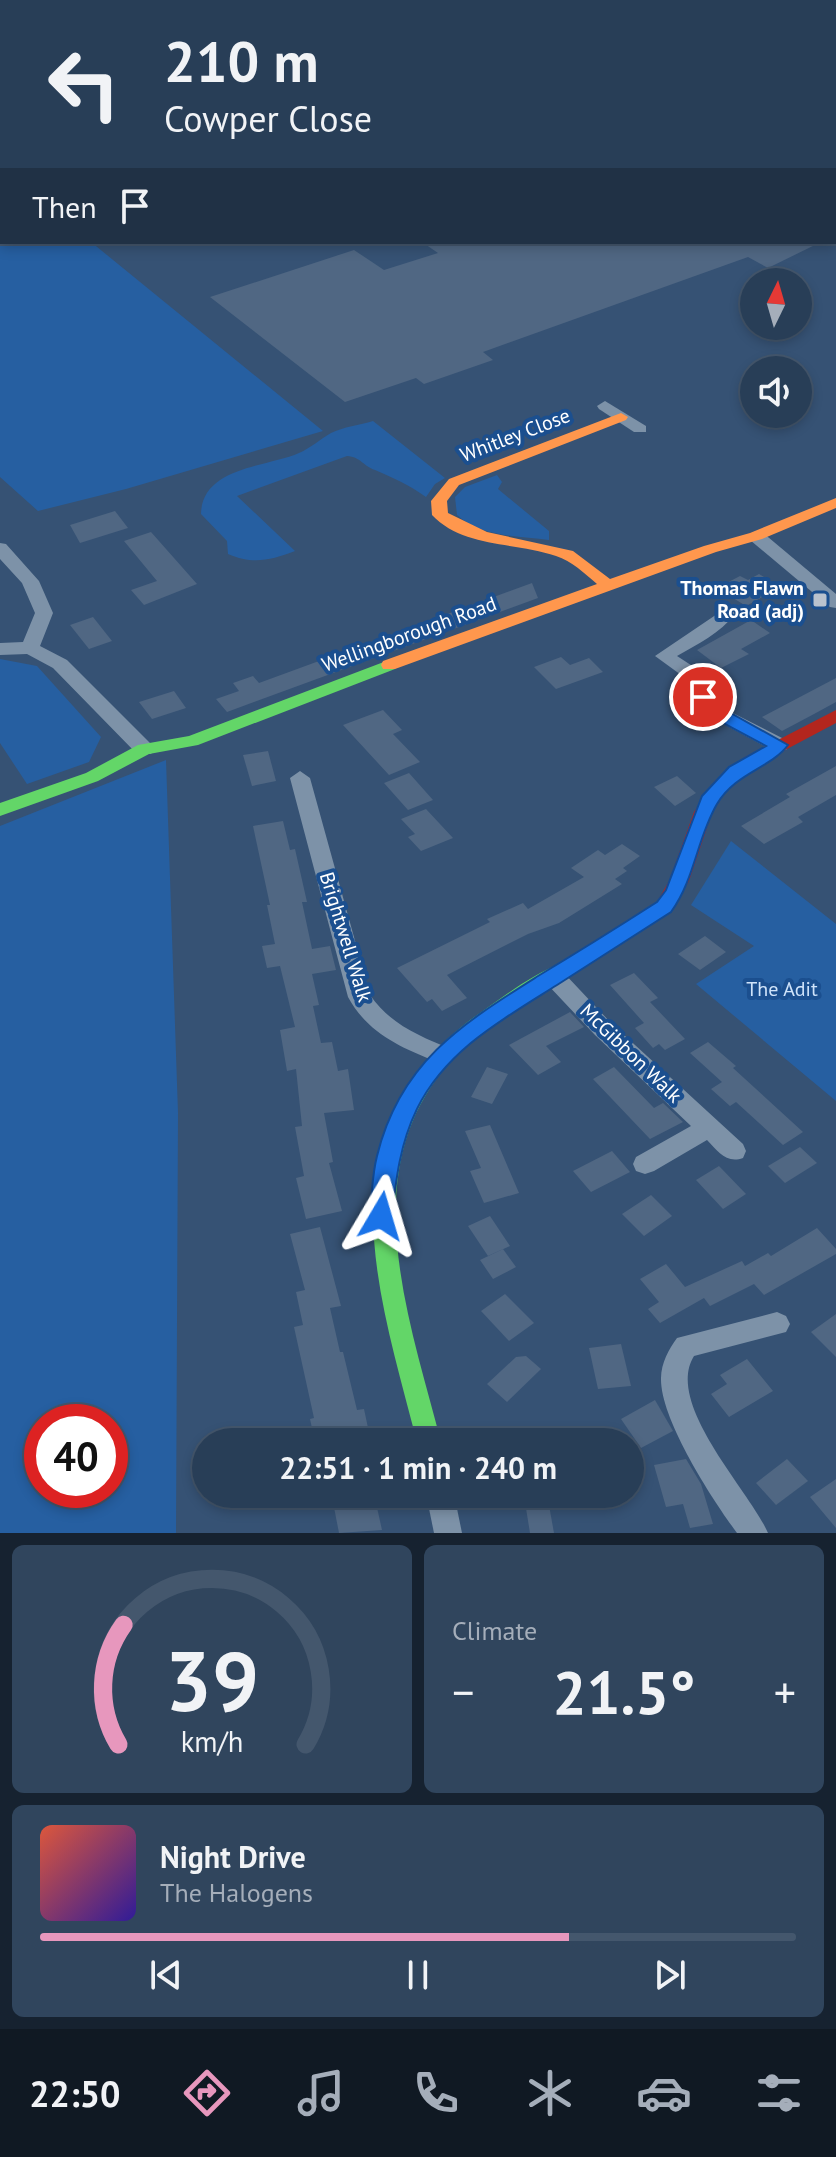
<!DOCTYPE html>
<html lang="en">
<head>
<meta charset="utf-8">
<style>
  :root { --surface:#283e57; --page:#30455d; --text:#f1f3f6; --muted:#a5aeba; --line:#44576d; --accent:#e797bd }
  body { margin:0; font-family:"PT Sans",sans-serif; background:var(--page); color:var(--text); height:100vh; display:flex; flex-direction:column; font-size:30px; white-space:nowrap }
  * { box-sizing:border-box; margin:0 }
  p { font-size:26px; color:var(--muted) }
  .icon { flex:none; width:44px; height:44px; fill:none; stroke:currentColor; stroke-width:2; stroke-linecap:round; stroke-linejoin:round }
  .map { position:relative; height:1533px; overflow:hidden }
  .drawer { display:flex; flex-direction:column; gap:12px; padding:12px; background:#162230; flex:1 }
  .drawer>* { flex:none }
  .top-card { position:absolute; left:0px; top:0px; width:836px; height:244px; box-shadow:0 4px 12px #0003,0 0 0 2px var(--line); background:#283e57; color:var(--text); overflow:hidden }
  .needle { width:52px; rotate:5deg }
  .buttons { position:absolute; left:740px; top:268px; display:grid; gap:16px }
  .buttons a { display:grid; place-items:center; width:72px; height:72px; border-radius:50%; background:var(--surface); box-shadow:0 4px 12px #0003,0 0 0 2px var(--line); font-size:40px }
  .speed { position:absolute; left:24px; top:1404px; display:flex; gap:16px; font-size:40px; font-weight:700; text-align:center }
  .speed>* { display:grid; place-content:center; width:104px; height:104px; border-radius:50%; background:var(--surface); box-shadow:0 4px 12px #0003,0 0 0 2px var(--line); line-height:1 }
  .speed .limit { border:12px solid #d22; background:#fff; color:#111 }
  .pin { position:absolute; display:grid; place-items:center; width:68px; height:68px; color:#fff; margin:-34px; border:4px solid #fff; border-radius:50%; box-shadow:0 2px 8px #0007 }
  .me { position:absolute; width:88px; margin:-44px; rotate:7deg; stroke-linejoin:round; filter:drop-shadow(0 0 6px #0008) }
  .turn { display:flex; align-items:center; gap:28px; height:168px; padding:0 32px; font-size:36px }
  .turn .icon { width:104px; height:104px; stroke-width:2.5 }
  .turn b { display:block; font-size:56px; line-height:68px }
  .then { display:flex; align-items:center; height:76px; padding:0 32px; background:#0003; gap:16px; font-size:30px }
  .big { font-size:60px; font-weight:700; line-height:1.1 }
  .drawer .card { flex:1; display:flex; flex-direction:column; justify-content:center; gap:12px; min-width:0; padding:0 28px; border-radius:12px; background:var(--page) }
  .drawer .dial { align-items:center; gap:0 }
  .dial svg { height:208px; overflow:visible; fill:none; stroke:var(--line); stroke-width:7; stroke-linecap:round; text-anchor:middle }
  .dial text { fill:var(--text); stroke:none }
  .song { display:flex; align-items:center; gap:24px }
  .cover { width:96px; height:96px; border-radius:12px; background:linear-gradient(135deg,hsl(10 70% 55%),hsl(250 70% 35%)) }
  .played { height:8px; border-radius:4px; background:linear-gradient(90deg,var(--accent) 70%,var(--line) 70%) }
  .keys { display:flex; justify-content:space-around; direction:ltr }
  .heat { display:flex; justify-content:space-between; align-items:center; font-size:44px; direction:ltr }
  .drawer .tiles { flex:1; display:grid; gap:12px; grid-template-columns:1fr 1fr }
  .card:last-child { grid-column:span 2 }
  .trip { position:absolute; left:192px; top:1428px; width:452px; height:80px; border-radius:40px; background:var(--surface); box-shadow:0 4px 12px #0003,0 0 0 2px var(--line); font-weight:700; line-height:80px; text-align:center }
  .dock { display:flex; height:128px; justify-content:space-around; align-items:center; background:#101923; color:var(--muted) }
  .dock .icon { width:56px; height:56px }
  .dock .on { color:var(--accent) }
  .dock b { font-size:36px; color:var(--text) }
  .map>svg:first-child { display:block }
  .green { fill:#265fa1; fill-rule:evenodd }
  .building { fill:#506783 }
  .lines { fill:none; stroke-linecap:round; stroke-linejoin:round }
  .street { fill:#7d92a8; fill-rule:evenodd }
  .fast { fill:#63d668; fill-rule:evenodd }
  .slow { fill:#ff974d; fill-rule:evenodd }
  .jam { fill:#b3261e; fill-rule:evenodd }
  .route { fill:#1a73e8; stroke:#114b97; stroke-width:2 }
  .poi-dot { fill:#b9c2ce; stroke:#1b4f8f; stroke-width:3 }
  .labels { text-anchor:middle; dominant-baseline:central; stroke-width:8; stroke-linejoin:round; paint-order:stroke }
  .street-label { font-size:20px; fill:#fff; stroke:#1b4f8f }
  .poi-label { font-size:20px; font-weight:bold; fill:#fff; stroke:#1b4f8f; text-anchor:end }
  .park-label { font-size:20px; fill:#cfe3fa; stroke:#1b4f8f }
</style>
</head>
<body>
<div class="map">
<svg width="836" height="1533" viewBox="0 0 836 1533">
  <rect width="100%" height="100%" fill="#365274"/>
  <!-- green -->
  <g class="green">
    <path d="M0,0L23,2H2V242H91L323,431L126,489L38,511L0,477Z"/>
    <path d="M402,0H758L764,2H396Z"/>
    <path d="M373,421L445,478L435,484L426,497C409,485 394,478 375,470C363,466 361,457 347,456L237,496L295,551C271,560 253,565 228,554L227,541L201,514C202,467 267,467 299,453C311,448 320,439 331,433C343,427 360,425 373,421Z"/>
    <path d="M497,475L502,482L498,489L549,531V540C517,535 482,538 457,515L455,497L465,487Z"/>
    <path d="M0,659L37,666L101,737L89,762L27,784L0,743Z"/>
    <path d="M166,760L178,1113L176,1533H0V826ZM42,1422H110V1490H42Z"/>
    <path d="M731,841L836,924V1101L696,984L754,946L691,905Z"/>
  </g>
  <!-- building -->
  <g class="building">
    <path d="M422,242H821L768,268L748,257L483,352L493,360L424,384L416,378L345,402L210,297L354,250L384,270L438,253Z"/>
    <path d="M115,511L128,528L80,543L70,525Z"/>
    <path d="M151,532L197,584L144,605L131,590L157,581L124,541Z"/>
    <path d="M759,574L780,587L746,606L717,588L740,576L748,580Z"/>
    <path d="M532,583L538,598L227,712L216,699L239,691L233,683L253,676L259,683Z"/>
    <path d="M93,617L112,641L89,649L70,625Z"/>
    <path d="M751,620L770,633L741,649L749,654L721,668L697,650Z"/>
    <path d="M561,657L570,665L589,658L603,672L556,689L534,667Z"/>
    <path d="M836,678V702L814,714L782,731L762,717Z"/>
    <path d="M174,691L186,708L152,719L139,702Z"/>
    <path d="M383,710L402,730L393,734L420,762L389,775L343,725Z"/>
    <path d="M268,751L276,781L252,786L243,755Z"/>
    <path d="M836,766V795L798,817L803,822L764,844L741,826L790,797L786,794Z"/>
    <path d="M409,773L433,800L408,810L384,783Z"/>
    <path d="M677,776L696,793L675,806L654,787Z"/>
    <path d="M426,809L453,838L421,851L408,837L415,834L401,819Z"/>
    <path d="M283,821L290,850L295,849L307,902H302L312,949L330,946L336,970L312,974L319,1005L313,1006L321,1043L332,1042L338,1071L348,1069L354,1110L324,1113L333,1162L329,1163L342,1211L306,1219L296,1178L304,1176L295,1127L302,1126L296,1069L287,1071L280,1030L295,1027L280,966L267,968L262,946L275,944L267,905H270L253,826Z"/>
    <path d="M622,844L640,856L623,868L627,871L615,879L622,884L559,923L528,934L447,975L467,998L442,1011L432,999L427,1002L397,968L490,922L487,919L523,903L528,909L584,877L571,868L598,850L605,855Z"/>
    <path d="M705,936L726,952L700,970L678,954Z"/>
    <path d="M634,973L658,998L650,1002L685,1039L665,1050L659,1044L653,1048L635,1028L644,1023L610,985Z"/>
    <path d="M570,1012L584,1027L546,1046L561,1062L538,1075L509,1045Z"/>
    <path d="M708,1042L736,1066L733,1068L803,1132L783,1145L736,1102L730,1106L711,1089L722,1082L690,1053Z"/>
    <path d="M487,1067L508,1074L492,1104L471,1097Z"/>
    <path d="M614,1067L654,1108L663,1103L683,1122L650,1139L593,1079Z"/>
    <path d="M490,1125L519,1193L484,1203L470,1171L481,1168L465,1131Z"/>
    <path d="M800,1147L817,1163L785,1183L768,1166Z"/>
    <path d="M612,1151L630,1172L591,1192L573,1171Z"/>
    <path d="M719,1166L746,1194L723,1209L696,1180Z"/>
    <path d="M651,1195L672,1216L644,1236L622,1214Z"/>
    <path d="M490,1216L510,1246L488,1256L468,1226Z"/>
    <path d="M320,1227L341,1306L330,1308L340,1352H343L357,1410L364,1409L371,1442H315L310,1419L314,1418L294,1327L303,1325L296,1292L305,1290L290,1234Z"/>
    <path d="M817,1228L836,1249V1254L764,1295L754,1284L710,1306L704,1298L660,1323L648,1309L659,1302L640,1279L666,1264L685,1287L742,1261L745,1266L768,1253L771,1256Z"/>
    <path d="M503,1249L516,1267L493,1279L480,1260Z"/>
    <path d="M505,1294L534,1323L509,1341L481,1311Z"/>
    <path d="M836,1314V1357L811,1332Z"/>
    <path d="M621,1344L631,1386L598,1389L589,1348Z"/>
    <path d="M526,1356L541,1369L507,1402L487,1384L516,1357Z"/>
    <path d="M747,1359L773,1391L729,1417L711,1394L727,1384L720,1375Z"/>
    <path d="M655,1400L673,1431L641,1448L621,1419Z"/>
    <path d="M686,1459L701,1484L713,1524L690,1528L683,1504L666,1507L654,1465Z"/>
    <path d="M787,1459L808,1481L776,1505L756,1483Z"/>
    <path d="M836,1479V1528L810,1497Z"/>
    <path d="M348,1494H374L382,1530L339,1533L332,1497Z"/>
    <path d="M547,1494L554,1533H530L524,1496Z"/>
  </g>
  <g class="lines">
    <!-- street -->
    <g class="street">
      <path d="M605,401L646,426V432H634L599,409L597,406Z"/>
      <path d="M756,531L762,532L836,594V608L830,607L750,540L747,536Z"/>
      <path d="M0,543L6,544L39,581L53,613L40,646L67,660L151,744L154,749L151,754H137L53,668L27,654L0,655V643L23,642L35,613L22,583L0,559Z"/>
      <path d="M726,608L732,610L735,614C720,633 698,644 677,656L717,682L720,686L713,697L721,707L786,740L789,745L786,750H772L707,715L693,697L699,688L655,656Z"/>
      <path d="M300,771L310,778L370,995C390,1024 419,1036 451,1049L455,1055L451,1061L443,1064L435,1061C399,1047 367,1032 348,997L290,778Z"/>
      <path d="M555,970L563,972L611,1023L743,1144L746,1151L743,1158C726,1164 718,1151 707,1140L654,1171L645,1174L636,1171L633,1164L636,1157L691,1126L595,1035L547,984L544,978L547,972Z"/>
      <path d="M777,1312L786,1316L790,1324L786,1332L694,1356C664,1404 750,1491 768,1533H737C712,1499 660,1419 661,1378C661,1363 669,1349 677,1338Z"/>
      <path d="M426,1494H454L462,1533H434Z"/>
    </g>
    <!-- fast -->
    <g class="fast">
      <path d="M389,660L395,661L397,665L395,669L198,745L149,754L98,781L0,816V803L86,773L138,745L189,736Z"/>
      <path d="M560,964L567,967L570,972L567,977C529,1002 484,1025 453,1059C352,1167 409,1317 441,1442H417C377,1287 320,1127 477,1015C500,999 534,973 560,964Z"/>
    </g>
    <!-- slow -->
    <path class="slow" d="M621,413L628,417L626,420L459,485L447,501L448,513L487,532L573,551L610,579L704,546L750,533L836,498V508L762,539L716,552L395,669H383L381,665L383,661L597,584C584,573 572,561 556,556C516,542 463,548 432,515L431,501L449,479Z"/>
    <!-- jam -->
    <path class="jam" d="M836,710V723L757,765L727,789L712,813L689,881L671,912L567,977H553L550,972L553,967L657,902L669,881L694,812L715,781L745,757Z"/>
  </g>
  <!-- route -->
  <path class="route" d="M703,692L709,693L720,707L788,745C771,768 735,773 717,804C697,838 695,879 671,912C633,936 595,961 557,985C503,1019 446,1050 417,1109C400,1144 396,1179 392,1216L389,1223L381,1226L373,1223L369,1216C372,1197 372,1175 377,1156C400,1062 462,1024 538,976C578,952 618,927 657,902L666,890L702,796L729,767L766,746L708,715L694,697Z"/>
  <!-- markers -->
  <rect class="poi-dot" x="812" y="592" width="16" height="16" rx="4"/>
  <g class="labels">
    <!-- street labels -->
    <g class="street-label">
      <text transform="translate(515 435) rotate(-21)">Whitley Close</text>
      <text transform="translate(409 634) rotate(-20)">Wellingborough Road</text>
      <text transform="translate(346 937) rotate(73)">Brightwell Walk</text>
      <text transform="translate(631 1053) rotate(44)">McGibbon Walk</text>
    </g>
    <!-- poi labels -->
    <g class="poi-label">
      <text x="804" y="588">Thomas Flawn<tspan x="804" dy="23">Road (adj)</tspan></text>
    </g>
    <!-- park labels -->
    <g class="park-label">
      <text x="782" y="989">The Adit</text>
    </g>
  </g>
</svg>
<div class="buttons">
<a><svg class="needle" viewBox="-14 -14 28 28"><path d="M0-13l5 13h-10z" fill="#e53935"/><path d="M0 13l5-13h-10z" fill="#a5aeba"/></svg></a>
<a><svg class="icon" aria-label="sound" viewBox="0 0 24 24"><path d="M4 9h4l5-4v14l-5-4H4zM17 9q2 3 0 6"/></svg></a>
</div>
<div class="speed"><div class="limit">40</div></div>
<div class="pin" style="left:703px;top:697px;background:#d93025"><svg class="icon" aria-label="arrive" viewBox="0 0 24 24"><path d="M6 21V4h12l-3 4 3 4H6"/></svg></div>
<svg class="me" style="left:381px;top:1216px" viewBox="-20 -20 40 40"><path d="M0-17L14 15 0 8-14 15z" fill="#1a73e8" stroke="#fff" stroke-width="4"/></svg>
<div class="trip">22:51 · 1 min · 240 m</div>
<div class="top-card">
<div class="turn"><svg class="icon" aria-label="left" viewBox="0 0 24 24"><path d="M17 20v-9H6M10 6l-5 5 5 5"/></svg><div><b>210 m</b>Cowper Close</div></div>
<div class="then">Then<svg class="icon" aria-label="arrive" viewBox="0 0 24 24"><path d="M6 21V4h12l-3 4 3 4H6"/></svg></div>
</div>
</div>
<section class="drawer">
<div class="tiles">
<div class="card dial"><svg viewBox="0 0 100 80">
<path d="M14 69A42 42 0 1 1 86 69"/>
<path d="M14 69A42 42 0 0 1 16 23" stroke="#e797bd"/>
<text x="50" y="56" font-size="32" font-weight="700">39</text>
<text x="50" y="72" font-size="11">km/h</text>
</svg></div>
<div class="card"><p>Climate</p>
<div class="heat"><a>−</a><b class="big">21.5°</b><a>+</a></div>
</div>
<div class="card">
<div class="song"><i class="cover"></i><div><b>Night Drive</b><p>The Halogens</p></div></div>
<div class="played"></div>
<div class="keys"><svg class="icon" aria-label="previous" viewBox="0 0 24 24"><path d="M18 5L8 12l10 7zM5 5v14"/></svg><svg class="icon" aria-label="pause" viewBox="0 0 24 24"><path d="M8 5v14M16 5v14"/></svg><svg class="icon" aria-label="next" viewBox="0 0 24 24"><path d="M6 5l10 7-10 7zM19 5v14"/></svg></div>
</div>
</div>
</section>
<nav class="dock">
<b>22:50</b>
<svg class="icon on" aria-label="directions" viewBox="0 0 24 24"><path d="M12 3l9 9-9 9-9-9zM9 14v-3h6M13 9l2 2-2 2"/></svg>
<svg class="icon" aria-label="music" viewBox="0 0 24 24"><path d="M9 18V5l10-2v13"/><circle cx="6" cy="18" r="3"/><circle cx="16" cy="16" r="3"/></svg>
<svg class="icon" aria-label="phone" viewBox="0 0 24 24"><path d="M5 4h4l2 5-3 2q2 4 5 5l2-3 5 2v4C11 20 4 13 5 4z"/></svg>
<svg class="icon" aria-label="climate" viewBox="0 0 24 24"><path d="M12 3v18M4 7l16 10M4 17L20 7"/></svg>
<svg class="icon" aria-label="car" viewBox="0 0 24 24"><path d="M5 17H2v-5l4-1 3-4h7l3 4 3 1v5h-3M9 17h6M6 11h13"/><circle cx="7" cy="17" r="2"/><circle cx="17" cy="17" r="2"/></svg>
<svg class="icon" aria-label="filters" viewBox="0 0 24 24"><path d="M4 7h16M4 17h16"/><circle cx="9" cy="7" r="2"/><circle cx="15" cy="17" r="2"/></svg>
</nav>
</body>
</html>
